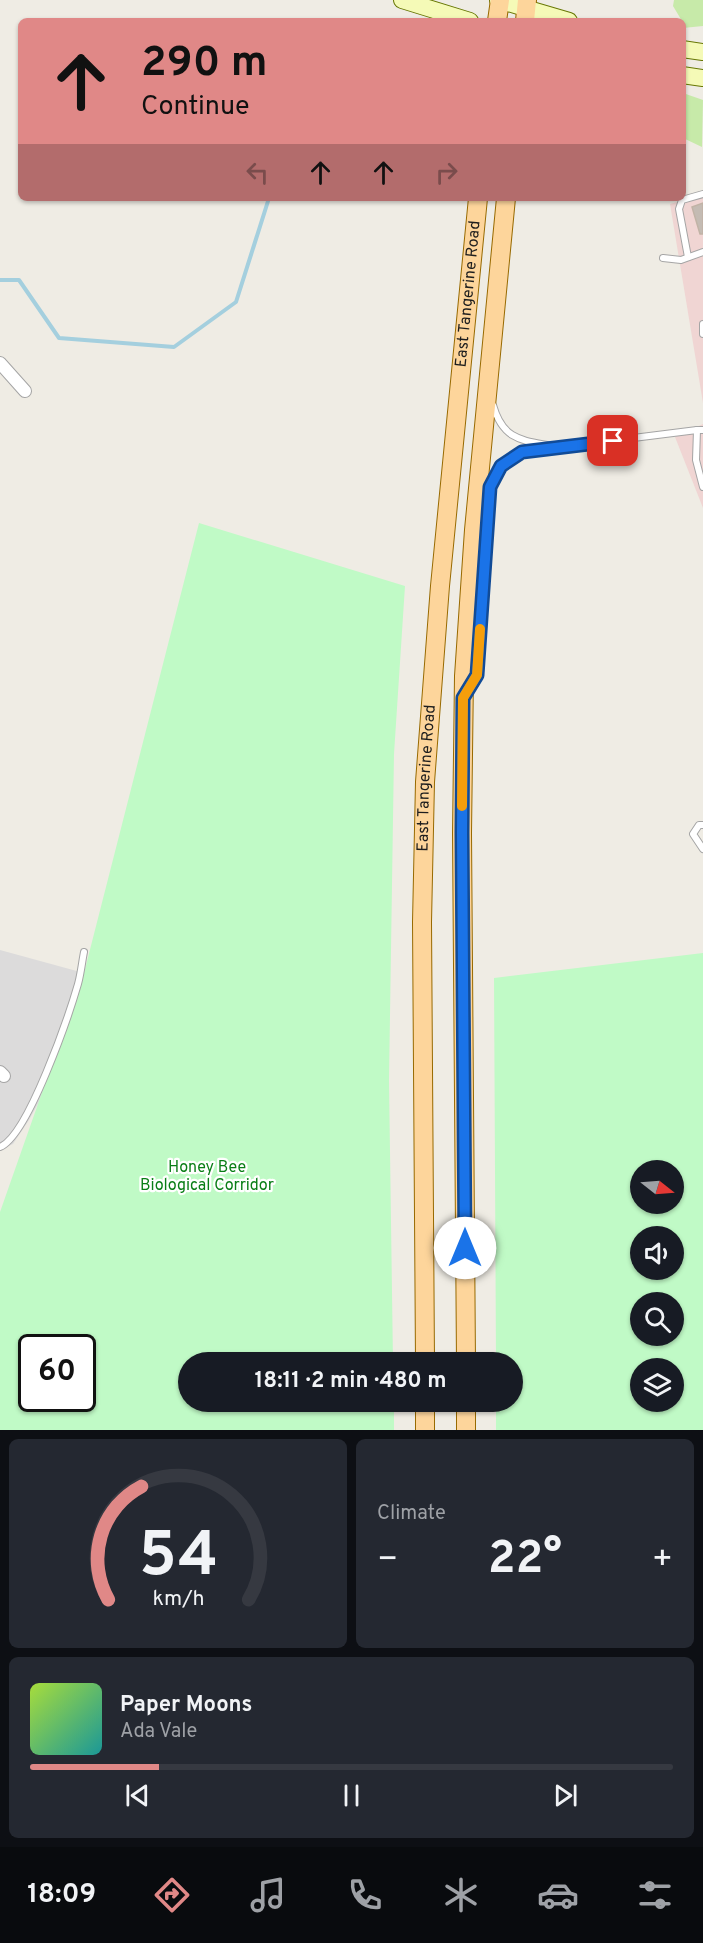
<!DOCTYPE html>
<html lang="en">
<head>
<meta charset="utf-8">
<style>
  :root { --surface:#171b24; --page:#242831; --text:#f1f3f6; --muted:#9ea1a6; --line:#363941; --accent:#e08887 }
  body { margin:0; font-family:Overpass,sans-serif; background:var(--page); color:var(--text); height:100vh; display:flex; flex-direction:column; font-size:22px; white-space:nowrap }
  * { box-sizing:border-box; margin:0 }
  p { font-size:20px; color:var(--muted) }
  .icon { flex:none; width:33px; height:33px; fill:none; stroke:currentColor; stroke-width:2; stroke-linecap:round; stroke-linejoin:round }
  .map { position:relative; height:1430px; overflow:hidden }
  .panel { display:flex; flex-direction:column; gap:9px; padding:9px; background:#0d0f14; flex:1 }
  .panel>* { flex:none }
  .guide { position:absolute; left:18px; top:18px; width:668px; height:183px; border-radius:9px; box-shadow:0 2px 4px #0004; background:#e08887; color:#111; overflow:hidden }
  .needle { width:39px; rotate:107deg }
  .controls { position:absolute; left:630px; top:1160px; display:grid; gap:12px }
  .controls a { display:grid; place-items:center; width:54px; height:54px; border-radius:50%; background:var(--surface); box-shadow:0 2px 4px #0004; font-size:30px }
  .speed { position:absolute; left:18px; top:1334px; display:flex; gap:12px; font-size:30px; font-weight:700; text-align:center }
  .speed>* { display:grid; place-content:center; width:78px; height:78px; border-radius:50%; background:var(--surface); box-shadow:0 2px 4px #0004; line-height:1 }
  .speed .limit { border:3px solid #111; border-radius:9px; background:#fff; color:#111 }
  .pin { position:absolute; display:grid; place-items:center; width:51px; height:51px; color:#fff; margin:-26px; border-radius:12px; box-shadow:0 3px 9px #0006 }
  .me { position:absolute; width:66px; margin:-33px; rotate:0deg; stroke-linejoin:round; filter:drop-shadow(0 0 4px #0008) }
  .turn { display:flex; align-items:center; gap:21px; height:126px; padding:0 24px; font-size:27px }
  .turn .icon { width:78px; height:78px; stroke-width:2.5 }
  .turn b { display:block; font-size:42px; line-height:51px }
  .lanes { display:flex; align-items:center; height:57px; padding:0 24px; background:#0003; justify-content:center; gap:30px; direction:ltr }
  .lanes .off { opacity:.35 }
  .big { font-size:45px; font-weight:700; line-height:1.1 }
  .panel .tile { flex:1; display:flex; flex-direction:column; justify-content:center; gap:9px; min-width:0; padding:0 21px; border-radius:9px; background:var(--page) }
  .panel .dial { align-items:center; gap:0 }
  .dial svg { height:156px; overflow:visible; fill:none; stroke:var(--line); stroke-width:7; stroke-linecap:round; text-anchor:middle }
  .dial text { fill:var(--text); stroke:none }
  .song { display:flex; align-items:center; gap:18px }
  .cover { width:72px; height:72px; border-radius:9px; background:linear-gradient(135deg,hsl(80 70% 55%),hsl(180 70% 35%)) }
  .played { height:6px; border-radius:3px; background:linear-gradient(90deg,var(--accent) 20%,var(--line) 20%) }
  .keys { display:flex; justify-content:space-around; direction:ltr }
  .heat { display:flex; justify-content:space-between; align-items:center; font-size:33px; direction:ltr }
  .panel .tiles { flex:1; display:grid; gap:9px; grid-template-columns:1fr 1fr }
  .tile:last-child { grid-column:span 2 }
  .trip { position:absolute; left:178px; top:1352px; width:345px; height:60px; border-radius:30px; background:var(--surface); box-shadow:0 2px 4px #0004; font-weight:700; line-height:60px; text-align:center }
  .tabs { display:flex; height:96px; justify-content:space-around; align-items:center; background:#090b0e; color:var(--muted) }
  .tabs .icon { width:42px; height:42px }
  .tabs .active { color:var(--accent) }
  .tabs b { font-size:27px; color:var(--text) }
  .map>svg:first-child { display:block }
  .residential { fill:#dcdbdb }
  .commercial { fill:#f0d5d3 }
  .grass { fill:#c7eaa9 }
  .park { fill:#c0fac6; fill-rule:evenodd }
  .lines { fill:none; stroke-linecap:round; stroke-linejoin:round }
  .stream { stroke:#a4cfde; stroke-width:4 }
  .building { fill:#c4bbb3; stroke:#c1b3a6; stroke-width:1.5 }
  .service-casing { stroke:#a5a5a5; stroke-width:8 }
  .minor-casing { stroke:#a5a5a5; stroke-width:14 }
  .secondary-casing { stroke:#677703; stroke-width:18 }
  .primary-casing { stroke:#986a00; stroke-width:20 }
  .service { stroke:#fff; stroke-width:6 }
  .minor { stroke:#fff; stroke-width:12 }
  .secondary { stroke:#f5fab7; stroke-width:16 }
  .primary { stroke:#fdd59b; stroke-width:18 }
  .route-casing { stroke:#114b97; stroke-width:15 }
  .route { stroke:#1a73e8; stroke-width:10 }
  .slow { stroke:#f59e0b; stroke-width:10 }
  .labels { text-anchor:middle; dominant-baseline:central; stroke-width:4.5; stroke-linejoin:round; paint-order:stroke }
  .street-label { font-size:16px; fill:#1e1e1e; stroke:#fff }
  .park-label { font-size:16px; fill:#0a7e17; stroke:#fff }
</style>
</head>
<body>
<div class="map">
<svg width="703" height="1430" viewBox="0 0 703 1430">
  <rect width="100%" height="100%" fill="#efece4"/>
  <!-- residential -->
  <path class="residential" d="M0,950L84,973L44,1093L29,1120L13,1144L0,1150Z"/>
  <!-- commercial -->
  <g class="commercial">
    <path d="M703,195V403L670,204Z"/>
    <path d="M703,424V508L675,437Z"/>
  </g>
  <!-- grass -->
  <g class="grass">
    <path d="M674,0H703V26L683,28L682,21L673,6Z"/>
    <path d="M683,93L703,100L702,147L683,138Z"/>
  </g>
  <!-- park -->
  <g class="park">
    <path d="M199,523L405,586L394,754L389,1081L393,1362H189V1401H394V1430H0V1212L84,973ZM32,1347H82V1398H32Z"/>
    <path d="M703,953V1430H496V1401H513V1362H496L494,978ZM640,1170H674V1203H640ZM640,1236H674V1269H640ZM640,1302H674V1335H640ZM640,1368H674V1401H640Z"/>
  </g>
  <g class="lines">
    <!-- stream -->
    <path class="stream" d="M0,280H19L59,338L174,347L236,302L269,198"/>
  </g>
  <!-- building -->
  <path class="building" d="M703,203V234H700L692,207Z"/>
  <g class="lines">
    <defs>
      <g id="service">
        <path d="M688,257L679,209L682,200L703,194"/>
        <path d="M663,258L681,260L703,252"/>
        <path d="M703,324V334"/>
        <path d="M493,405C503,440 521,440 552,446"/>
        <path d="M703,430H697L696,460L703,487"/>
        <path d="M470,688L477,675L490,487L501,466L522,452L697,430"/>
        <path d="M703,825H699L693,834L703,849"/>
        <path d="M0,1147C28,1136 69,1015 78,984C81,973 82,962 84,952"/>
      </g>
      <g id="minor">
        <path d="M0,363L25,391"/>
        <path d="M0,1072L4,1076"/>
      </g>
      <g id="secondary">
        <path d="M402,0L470,21"/>
        <path d="M498,0L569,21"/>
        <path d="M682,49L703,52"/>
        <path d="M682,75L703,78"/>
      </g>
      <g id="primary">
        <path d="M497,21L500,0"/>
        <path d="M525,21L527,0"/>
        <path id="s1" d="M425,1362L422,922L425,782L440,586L478,198"/>
        <path d="M466,1362L462,833L464,676L474,530L506,198"/>
        <path d="M425,1401V1430"/>
        <path d="M466,1401V1430"/>
      </g>
    </defs>
    <!-- service casing -->
    <use href="#service" class="service-casing"/>
    <!-- minor casing -->
    <use href="#minor" class="minor-casing"/>
    <!-- secondary casing -->
    <use href="#secondary" class="secondary-casing"/>
    <!-- primary casing -->
    <use href="#primary" class="primary-casing"/>
    <!-- service -->
    <use href="#service" class="service"/>
    <!-- minor -->
    <use href="#minor" class="minor"/>
    <!-- secondary -->
    <use href="#secondary" class="secondary"/>
    <!-- primary -->
    <use href="#primary" class="primary"/>
  </g>
  <g class="lines">
    <defs>
      <path id="route" d="M465,1248L462,833L463,698L477,675L490,487L501,466L522,452L613,441"/>
    </defs>
    <!-- route casing -->
    <use href="#route" class="route-casing"/>
    <!-- route -->
    <use href="#route" class="route"/>
    <!-- slow -->
    <path class="slow" d="M462,806L463,698L477,675L480,629"/>
  </g>
  <g class="labels">
    <!-- street labels -->
    <g class="street-label">
      <text stroke="none"><textPath href="#s1" startOffset="1070">East Tangerine Road</textPath></text>
      <text stroke="none"><textPath href="#s1" startOffset="584">East Tangerine Road</textPath></text>
    </g>
    <!-- park labels -->
    <g class="park-label">
      <text x="207" y="1168">Honey Bee<tspan x="207" dy="18">Biological Corridor</tspan></text>
    </g>
  </g>
</svg>
<div class="controls">
<a><svg class="needle" viewBox="-14 -14 28 28"><path d="M0-13l5 13h-10z" fill="#e53935"/><path d="M0 13l5-13h-10z" fill="#9ea1a6"/></svg></a>
<a><svg class="icon" aria-label="sound" viewBox="0 0 24 24"><path d="M4 9h4l5-4v14l-5-4H4zM17 9q2 3 0 6"/></svg></a>
<a><svg class="icon" aria-label="search" viewBox="0 0 24 24"><circle cx="10" cy="10" r="6"/><path d="M15 15l6 6"/></svg></a>
<a><svg class="icon" aria-label="layers" viewBox="0 0 24 24"><path d="M12 4l9 5-9 5-9-5zM3 14l9 5 9-5"/></svg></a>
</div>
<div class="speed"><div class="limit">60</div></div>
<div class="pin" style="left:613px;top:441px;background:#d93025"><svg class="icon" aria-label="arrive" viewBox="0 0 24 24"><path d="M6 21V4h12l-3 4 3 4H6"/></svg></div>
<svg class="me" style="left:465px;top:1248px" viewBox="-20 -20 40 40"><circle r="19" fill="#fff"/><path d="M0-13L10 11 0 6-10 11z" fill="#1a73e8"/></svg>
<div class="trip">18:11 · 2 min · 480 m</div>
<div class="guide">
<div class="turn"><svg class="icon" aria-label="ahead" viewBox="0 0 24 24"><path d="M12 20V5M6 11l6-6 6 6"/></svg><div><b>290 m</b>Continue</div></div>
<div class="lanes"><svg class="icon off" aria-label="left" viewBox="0 0 24 24"><path d="M17 20v-9H6M10 6l-5 5 5 5"/></svg><svg class="icon" aria-label="ahead" viewBox="0 0 24 24"><path d="M12 20V5M6 11l6-6 6 6"/></svg><svg class="icon" aria-label="ahead" viewBox="0 0 24 24"><path d="M12 20V5M6 11l6-6 6 6"/></svg><svg class="icon off" aria-label="right" viewBox="0 0 24 24"><path d="M7 20v-9h11M14 6l5 5-5 5"/></svg></div>
</div>
</div>
<section class="panel">
<div class="tiles">
<div class="tile dial"><svg viewBox="0 0 100 80">
<path d="M14 69A42 42 0 1 1 86 69"/>
<path d="M14 69A42 42 0 0 1 31 11" stroke="#e08887"/>
<text x="50" y="56" font-size="32" font-weight="700">54</text>
<text x="50" y="72" font-size="11">km/h</text>
</svg></div>
<div class="tile"><p>Climate</p>
<div class="heat"><a>−</a><b class="big">22°</b><a>+</a></div>
</div>
<div class="tile">
<div class="song"><i class="cover"></i><div><b>Paper Moons</b><p>Ada Vale</p></div></div>
<div class="played"></div>
<div class="keys"><svg class="icon" aria-label="previous" viewBox="0 0 24 24"><path d="M18 5L8 12l10 7zM5 5v14"/></svg><svg class="icon" aria-label="pause" viewBox="0 0 24 24"><path d="M8 5v14M16 5v14"/></svg><svg class="icon" aria-label="next" viewBox="0 0 24 24"><path d="M6 5l10 7-10 7zM19 5v14"/></svg></div>
</div>
</div>
</section>
<nav class="tabs">
<b>18:09</b>
<svg class="icon active" aria-label="directions" viewBox="0 0 24 24"><path d="M12 3l9 9-9 9-9-9zM9 14v-3h6M13 9l2 2-2 2"/></svg>
<svg class="icon" aria-label="music" viewBox="0 0 24 24"><path d="M9 18V5l10-2v13"/><circle cx="6" cy="18" r="3"/><circle cx="16" cy="16" r="3"/></svg>
<svg class="icon" aria-label="phone" viewBox="0 0 24 24"><path d="M5 4h4l2 5-3 2q2 4 5 5l2-3 5 2v4C11 20 4 13 5 4z"/></svg>
<svg class="icon" aria-label="climate" viewBox="0 0 24 24"><path d="M12 3v18M4 7l16 10M4 17L20 7"/></svg>
<svg class="icon" aria-label="car" viewBox="0 0 24 24"><path d="M5 17H2v-5l4-1 3-4h7l3 4 3 1v5h-3M9 17h6M6 11h13"/><circle cx="7" cy="17" r="2"/><circle cx="17" cy="17" r="2"/></svg>
<svg class="icon" aria-label="filters" viewBox="0 0 24 24"><path d="M4 7h16M4 17h16"/><circle cx="9" cy="7" r="2"/><circle cx="15" cy="17" r="2"/></svg>
</nav>
</body>
</html>
